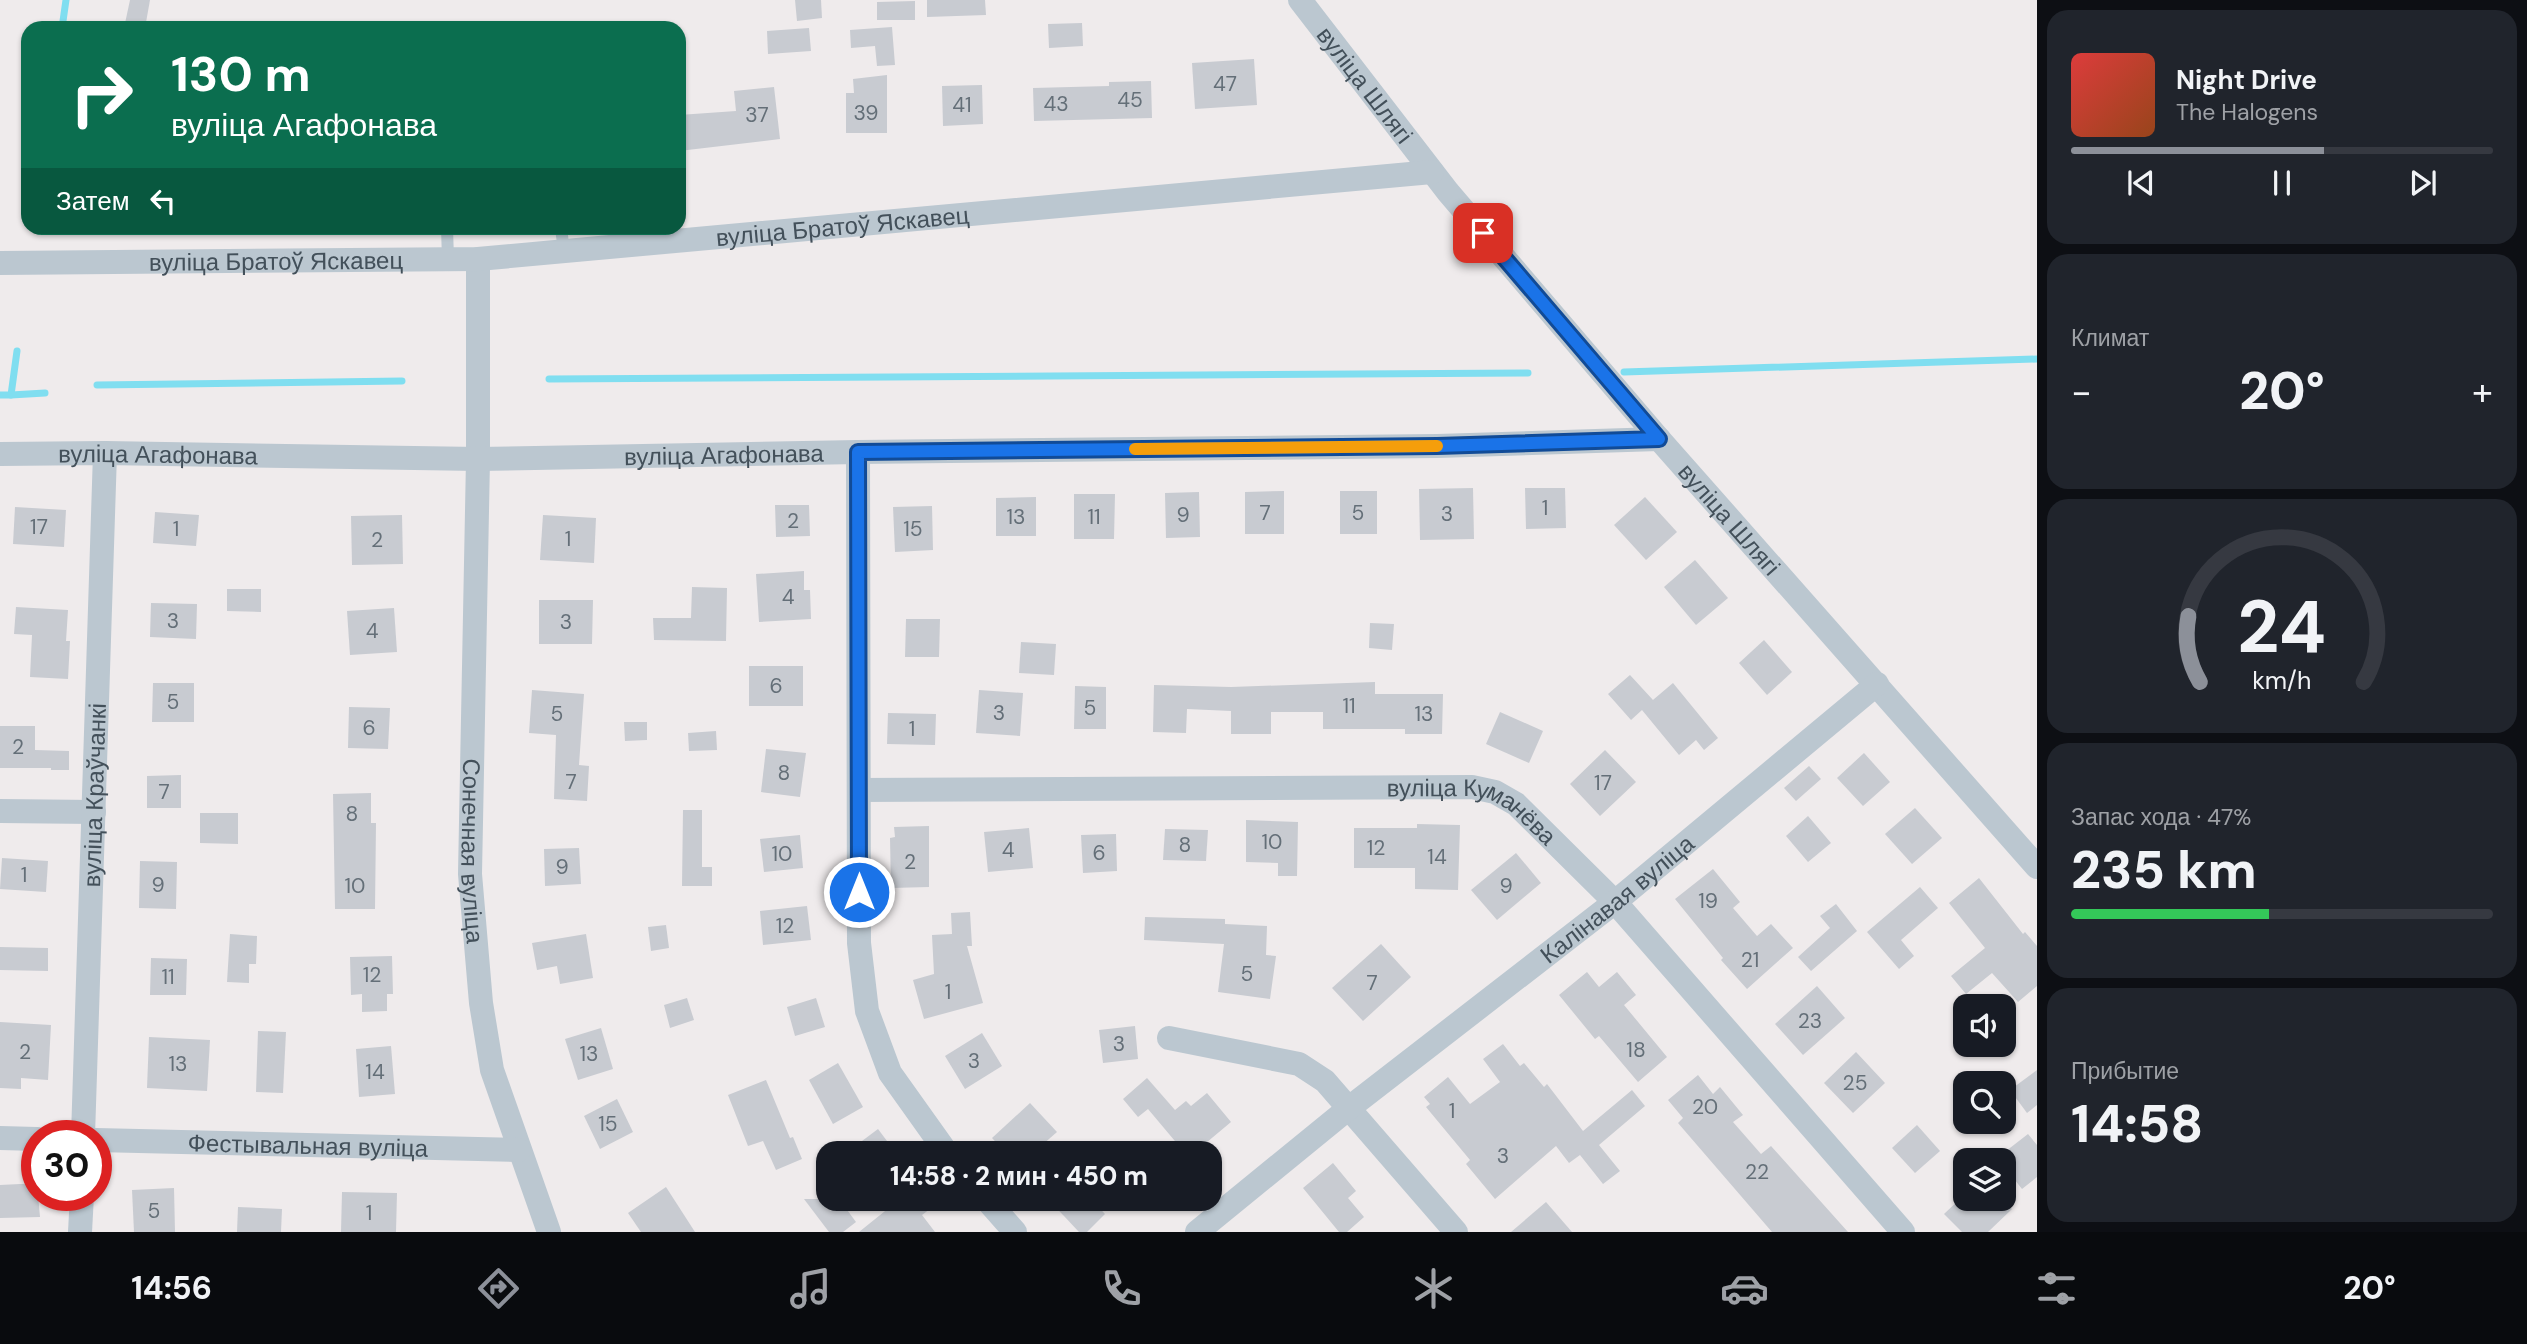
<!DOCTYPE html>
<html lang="ru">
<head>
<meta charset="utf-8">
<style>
  :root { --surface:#171b24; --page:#20242c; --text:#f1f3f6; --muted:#9ea1a6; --line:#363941; --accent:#8c9099 }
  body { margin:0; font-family:"DM Sans",sans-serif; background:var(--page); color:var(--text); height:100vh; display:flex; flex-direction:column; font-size:26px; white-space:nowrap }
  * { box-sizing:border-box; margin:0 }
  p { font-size:23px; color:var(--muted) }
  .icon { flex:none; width:38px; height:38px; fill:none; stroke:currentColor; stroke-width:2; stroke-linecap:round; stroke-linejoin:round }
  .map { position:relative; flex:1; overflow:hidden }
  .drawer { display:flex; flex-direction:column; gap:10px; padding:10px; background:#0d0f14; width:490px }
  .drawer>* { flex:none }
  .banner { position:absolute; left:21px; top:21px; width:665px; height:214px; border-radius:21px; box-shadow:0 2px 5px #0004; background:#0b6e4f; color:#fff; overflow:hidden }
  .controls { position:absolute; left:1953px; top:994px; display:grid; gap:14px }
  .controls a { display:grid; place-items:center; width:63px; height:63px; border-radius:14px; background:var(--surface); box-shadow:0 2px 5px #0004; font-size:35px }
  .speed { position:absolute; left:21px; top:1120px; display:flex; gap:14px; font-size:35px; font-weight:700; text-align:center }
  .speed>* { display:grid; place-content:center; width:91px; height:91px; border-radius:50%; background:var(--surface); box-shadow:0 2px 5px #0004; line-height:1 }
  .speed .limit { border:10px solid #d22; background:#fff; color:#111 }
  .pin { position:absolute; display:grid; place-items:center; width:60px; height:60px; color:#fff; margin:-30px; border-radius:14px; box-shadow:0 4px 10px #0006 }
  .me { position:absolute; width:77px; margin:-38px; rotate:0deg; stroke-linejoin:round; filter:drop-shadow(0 0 5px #0008) }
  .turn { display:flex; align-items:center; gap:24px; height:147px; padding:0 35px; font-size:32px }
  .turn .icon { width:91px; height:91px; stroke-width:2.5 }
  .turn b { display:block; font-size:49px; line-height:60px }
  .then { display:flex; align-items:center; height:66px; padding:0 35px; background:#0003; gap:14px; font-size:26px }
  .big { font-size:52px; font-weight:800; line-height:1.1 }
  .drawer .widget { flex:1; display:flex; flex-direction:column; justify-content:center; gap:10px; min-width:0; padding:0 24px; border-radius:21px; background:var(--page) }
  .drawer .dial { align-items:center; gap:0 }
  .dial svg { height:182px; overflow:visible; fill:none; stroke:var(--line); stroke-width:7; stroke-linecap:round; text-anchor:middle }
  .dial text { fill:var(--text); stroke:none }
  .song { display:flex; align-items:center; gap:21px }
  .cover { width:84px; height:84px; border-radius:10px; background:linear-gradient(135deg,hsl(0 70% 55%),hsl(20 70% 35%)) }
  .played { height:7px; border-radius:4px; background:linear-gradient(90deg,var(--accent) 60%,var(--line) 60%) }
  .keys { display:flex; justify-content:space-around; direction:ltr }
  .heat { display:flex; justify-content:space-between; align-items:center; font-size:38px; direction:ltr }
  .charge { height:10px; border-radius:5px; background:linear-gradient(90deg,#34c759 47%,var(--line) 0) }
  .trip { position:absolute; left:816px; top:1141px; width:406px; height:70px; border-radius:21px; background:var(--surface); box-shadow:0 2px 5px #0004; font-weight:800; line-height:70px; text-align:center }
  .tab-bar { display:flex; height:112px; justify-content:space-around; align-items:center; background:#090b0e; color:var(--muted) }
  .tab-bar .icon { width:49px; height:49px }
  .tab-bar .active { color:var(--accent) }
  .tab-bar b { font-size:32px; color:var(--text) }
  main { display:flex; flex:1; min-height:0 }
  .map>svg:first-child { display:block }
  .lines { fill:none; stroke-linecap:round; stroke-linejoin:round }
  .stream { stroke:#80def0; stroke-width:7 }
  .building { fill:#c8cbd1 }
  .lane { stroke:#bbc7d0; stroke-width:12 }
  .street { stroke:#bbc7d0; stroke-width:24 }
  .route-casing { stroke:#114b97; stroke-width:18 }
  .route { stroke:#1a73e8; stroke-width:12 }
  .slow { stroke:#f59e0b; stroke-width:12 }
  .labels { text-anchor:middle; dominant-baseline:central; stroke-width:5; stroke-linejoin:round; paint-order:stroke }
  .number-label { font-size:21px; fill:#646f78 }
  .street-label { font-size:24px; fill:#43505a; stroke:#fff }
</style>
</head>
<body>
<main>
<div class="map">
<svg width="2037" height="1232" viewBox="0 0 2037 1232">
  <rect width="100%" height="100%" fill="#efebec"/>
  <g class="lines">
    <!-- stream -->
    <g class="stream">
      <path d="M62,28L66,0"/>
      <path d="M1624,372L2037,359"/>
      <path d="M549,379L1528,373"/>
      <path d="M97,385L402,381"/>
      <path d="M0,395H11L17,351"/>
      <path d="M11,395L45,393"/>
    </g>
  </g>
  <!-- building -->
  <g class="building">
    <path d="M130,0H150L145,28H124Z"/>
    <path d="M795,0H821L822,18L797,21Z"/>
    <path d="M927,0H985L986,15L927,17Z"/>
    <path d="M915,1V20H877V2Z"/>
    <path d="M1082,23L1083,46L1049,48L1048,24Z"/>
    <path d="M892,27L895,65L877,66L875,46L851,48L850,30Z"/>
    <path d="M809,28L811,51L768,54L767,31Z"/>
    <path d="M1254,59L1257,105L1195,109L1192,63Z"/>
    <path d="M887,75V133H846V93H854L853,79Z"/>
    <path d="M1151,81L1152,118L1034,121L1033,88L1109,86V82Z"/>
    <path d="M982,85L983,124L943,126L942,86Z"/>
    <path d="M774,87L780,139L679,151V115L736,111L734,91Z"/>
    <path d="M1473,488L1474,539L1420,540L1419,489Z"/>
    <path d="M1525,488H1565L1566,528L1526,529Z"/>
    <path d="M1284,491V534H1245V492Z"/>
    <rect x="1340" y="491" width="37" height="43"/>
    <path d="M1199,492L1200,537L1166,538L1165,493Z"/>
    <path d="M1074,494H1115L1114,539H1074Z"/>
    <path d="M1036,497V536H996V498Z"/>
    <path d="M1645,497L1677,532L1646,560L1614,525Z"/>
    <path d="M775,505H809L810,536L776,537Z"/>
    <path d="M932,506L933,550L895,552L893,507Z"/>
    <path d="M15,507L66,510L64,547L13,544Z"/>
    <path d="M155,512L199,515L196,546L153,543Z"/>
    <path d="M402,515L403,564L352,565L351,516Z"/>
    <path d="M543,515L596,518L594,563L540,560Z"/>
    <path d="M1695,560L1728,598L1696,625L1664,587Z"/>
    <path d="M804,571V590H810L811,619L759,622L756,574Z"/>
    <path d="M692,587L727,588L726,641L654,640L653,618H691Z"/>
    <path d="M227,589H261V612L227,611Z"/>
    <path d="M539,600H593L592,644H539Z"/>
    <path d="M151,603L197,604L196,639L150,637Z"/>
    <path d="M16,607L68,610L66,641H70L68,679L30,677L32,635L14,634Z"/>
    <path d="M394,608L397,652L350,655L347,611Z"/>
    <path d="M906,619H940L939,657H905Z"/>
    <path d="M1370,623L1394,624L1392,650L1369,648Z"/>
    <path d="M1764,640L1792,672L1767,695L1739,663Z"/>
    <path d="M1021,642L1056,644L1054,675L1019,673Z"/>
    <rect x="749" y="666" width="54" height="40"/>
    <path d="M1630,675L1653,700L1647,705L1673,683L1718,738L1704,750L1696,740L1679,755L1642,710L1631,720L1608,694Z"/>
    <path d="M1375,682V694H1443L1442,734H1405V729H1323V712H1271V734H1231V711L1187,709L1186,733L1153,732L1154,685L1231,687Z"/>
    <path d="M153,683H194V722H152Z"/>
    <path d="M1075,686L1106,687V729H1074Z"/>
    <path d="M532,690L584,694L579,765L589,766L587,801L554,799L556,735L529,733Z"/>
    <path d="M979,690L1023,693L1020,736L976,733Z"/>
    <path d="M349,707L390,708L388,749L348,748Z"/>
    <path d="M1500,712L1543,731L1529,763L1486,744Z"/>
    <path d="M888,713L936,714L935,745L887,744Z"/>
    <path d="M624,722H647V740L625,741Z"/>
    <path d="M0,726H35V750L69,751V770H51V768H0Z"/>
    <path d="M716,731L717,750L689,751L688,733Z"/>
    <path d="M766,749L806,753L800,797L761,792Z"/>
    <path d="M1605,750L1636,782L1600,816L1570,784Z"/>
    <path d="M1864,753L1890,782L1863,806L1837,778Z"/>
    <path d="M1809,766L1821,779L1796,801L1784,788Z"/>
    <path d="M181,775V808H147V776Z"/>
    <path d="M371,793V823H376L375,909H335L333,794Z"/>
    <path d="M1915,808L1942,838L1912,864L1885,834Z"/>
    <path d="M683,810H702V867H712V886H682Z"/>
    <path d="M200,813H238V844L200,843Z"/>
    <path d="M1808,816L1831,843L1808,862L1786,836Z"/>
    <path d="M1246,820L1298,822L1297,876H1278V863L1246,862Z"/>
    <path d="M1417,824L1460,825L1458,890L1415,889V868H1354V828H1417Z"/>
    <path d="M929,826V887L891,888L890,838L895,837L894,827Z"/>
    <path d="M1029,828L1033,868L988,872L984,832Z"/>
    <path d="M1165,829L1208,830L1206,861L1163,860Z"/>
    <path d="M1116,834L1117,871L1083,873L1081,835Z"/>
    <path d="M800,835L803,868L764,872L760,839Z"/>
    <path d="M579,848L581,884L545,886L544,849Z"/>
    <path d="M1516,853L1541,883L1497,920L1471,890Z"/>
    <path d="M2,858L48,861L46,892L0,889Z"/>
    <path d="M140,861L177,862L176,909L139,908Z"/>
    <path d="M1713,869L1740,902L1733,908L1757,936L1771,924L1793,948L1747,989L1721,960L1723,958L1675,899Z"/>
    <path d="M1979,878L2023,934L2025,932L2037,946V986L2018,1002L1992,973L1966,994L1951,976L1985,948L1949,903Z"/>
    <path d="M1920,887L1938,908L1901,940L1914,956L1899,969L1867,932Z"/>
    <path d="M1836,904L1857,931L1811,971L1798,957L1830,928L1820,916Z"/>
    <path d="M807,906L811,940L763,945L760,911Z"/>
    <path d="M970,912L972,946H967L983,1003L924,1019L913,980L934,974L932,935L952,934L951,913Z"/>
    <path d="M1145,917L1225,919V924L1267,926L1266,955L1276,956L1270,999L1218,992L1224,944L1144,940Z"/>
    <path d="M666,925L669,948L651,951L648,927Z"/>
    <path d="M230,934L257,936L256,964H249V983L227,982Z"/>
    <path d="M586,934L593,978L560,984L557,966L537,970L532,943Z"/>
    <path d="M1381,944L1411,977L1363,1021L1332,988Z"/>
    <path d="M0,947L48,948V971L0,970Z"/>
    <path d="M392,956L393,994H387V1011L362,1012V994L351,995L350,957Z"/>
    <path d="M151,958L187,959L186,995H150Z"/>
    <path d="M1587,972L1599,987L1617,972L1636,995L1624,1005L1667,1057L1638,1082L1599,1036L1595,1039L1559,995Z"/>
    <path d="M1817,986L1845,1018L1803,1055L1775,1024Z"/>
    <path d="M687,998L694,1020L670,1028L664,1005Z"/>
    <path d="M816,998L825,1027L795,1036L787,1007Z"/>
    <path d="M0,1022L51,1025L48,1080L21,1078V1089L0,1088Z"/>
    <path d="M1135,1026L1138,1059L1103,1063L1099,1030Z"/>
    <path d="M601,1028L613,1069L578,1080L565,1039Z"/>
    <path d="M258,1031L286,1032L283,1093L256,1092Z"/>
    <path d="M982,1033L1002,1066L965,1089L945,1056Z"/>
    <path d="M149,1037L210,1040L207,1091L147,1088Z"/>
    <path d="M1503,1044L1520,1066L1524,1063L1544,1087L1547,1084L1583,1131L1632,1090L1645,1106L1599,1145L1620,1171L1603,1184L1580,1155L1569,1163L1556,1146L1495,1199L1466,1164L1470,1160L1426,1107L1430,1104L1424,1097L1448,1077L1470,1104L1500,1082L1483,1059Z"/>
    <path d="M391,1046L395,1094L359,1097L356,1049Z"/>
    <path d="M1856,1052L1885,1083L1853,1113L1824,1083Z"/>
    <path d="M838,1063L863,1107L833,1124L809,1080Z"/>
    <path d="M2037,1070V1105L2027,1113L2010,1090Z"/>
    <path d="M1698,1075L1713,1094L1720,1087L1743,1115L1733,1122L1761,1154L1771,1146L1848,1232H1772L1678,1123L1683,1118L1668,1100Z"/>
    <path d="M1147,1078L1175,1110L1186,1101L1191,1106L1207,1093L1231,1122L1194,1153H1185L1148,1109L1138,1117L1123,1099Z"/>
    <path d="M766,1080L790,1138L793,1137L802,1159L776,1170L763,1141L748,1146L728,1095Z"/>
    <path d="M617,1099L633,1132L600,1149L584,1116Z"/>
    <path d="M1030,1103L1057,1132L1033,1153H1006L992,1138Z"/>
    <path d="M1917,1125L1940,1151L1915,1173L1892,1148Z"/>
    <path d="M878,1129L896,1153H846Z"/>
    <path d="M2028,1134L2037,1145V1177L2022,1189L2004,1166V1160L1997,1158Z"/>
    <path d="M1333,1163L1356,1191L1348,1198L1364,1217L1347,1232H1339L1303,1188Z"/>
    <path d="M20,1184H37L40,1217L0,1218V1185Z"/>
    <path d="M666,1187L695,1232H641L628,1213Z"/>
    <path d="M174,1188L175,1232H134L132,1190Z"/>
    <path d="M342,1192L397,1193L396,1232H341Z"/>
    <path d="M804,1199H839L856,1222L843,1232H829Z"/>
    <path d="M900,1199H943L922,1215L935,1232H859Z"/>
    <path d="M1048,1199H1091L1105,1214L1087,1232H1079Z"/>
    <path d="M1960,1199H2002L2012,1209L1988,1232H1962L1944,1214Z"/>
    <path d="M1546,1202L1572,1232H1511Z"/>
    <path d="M238,1207L282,1209L281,1232H237Z"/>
  </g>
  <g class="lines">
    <!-- lane -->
    <g class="lane">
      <path d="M447,228L448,259"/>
      <path d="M561,228L564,251"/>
    </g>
    <!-- street -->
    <g class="street">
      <path id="s1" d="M1300,0L1448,192L1659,439L2037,867"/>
      <path id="s2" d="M478,259V459L470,874L481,1003L492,1070L549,1232"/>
      <path id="s3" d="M0,263L478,259L1432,172"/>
      <path d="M858,452L859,943L867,1011L890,1073L947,1153"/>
      <path id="s4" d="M0,454L105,453L478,459L858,452L1437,446L1659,439"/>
      <path id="s5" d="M859,790L1472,787L1495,792L1516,804L1615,902L1903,1232"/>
      <path d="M0,811L94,812"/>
      <path d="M1169,1038L1299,1064L1325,1081L1456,1232"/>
      <path id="s6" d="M83,1136L105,453"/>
      <path d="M0,1138L37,1139"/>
      <path id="s7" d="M96,1140L519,1150"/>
      <path d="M986,1199L1015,1232"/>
      <path d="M80,1232L82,1195"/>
      <path id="s8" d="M1197,1232L1349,1108L1615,902L1877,684"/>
    </g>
  </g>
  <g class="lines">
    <defs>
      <path id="route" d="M859,892L858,452L1437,446L1659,439L1483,233"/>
    </defs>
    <!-- route casing -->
    <use href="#route" class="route-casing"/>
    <!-- route -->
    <use href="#route" class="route"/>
    <!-- slow -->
    <path class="slow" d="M1135,449L1437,446"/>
  </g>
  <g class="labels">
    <!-- number labels -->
    <g class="number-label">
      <text x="1225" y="84">47</text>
      <text x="1130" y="100">45</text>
      <text x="1056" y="104">43</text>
      <text x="962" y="105">41</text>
      <text x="866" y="113">39</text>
      <text x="757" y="115">37</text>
      <text x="1545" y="508">1</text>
      <text x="1265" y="513">7</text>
      <text x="1358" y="513">5</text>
      <text x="1447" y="514">3</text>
      <text x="1183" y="515">9</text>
      <text x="1016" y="517">13</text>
      <text x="1094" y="517">11</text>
      <text x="793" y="521">2</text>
      <text x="39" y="527">17</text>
      <text x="176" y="529">1</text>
      <text x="913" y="529">15</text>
      <text x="568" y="539">1</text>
      <text x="377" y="540">2</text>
      <text x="788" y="597">4</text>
      <text x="173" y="621">3</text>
      <text x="566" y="622">3</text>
      <text x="372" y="631">4</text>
      <text x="776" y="686">6</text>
      <text x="173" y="702">5</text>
      <text x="1349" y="706">11</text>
      <text x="1090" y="708">5</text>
      <text x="999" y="713">3</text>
      <text x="557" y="714">5</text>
      <text x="1424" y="714">13</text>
      <text x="369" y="728">6</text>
      <text x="912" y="729">1</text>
      <text x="18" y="747">2</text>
      <text x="784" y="773">8</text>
      <text x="571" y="782">7</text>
      <text x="1603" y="783">17</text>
      <text x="164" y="792">7</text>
      <text x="352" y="814">8</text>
      <text x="1272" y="842">10</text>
      <text x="1185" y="845">8</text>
      <text x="1376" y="848">12</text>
      <text x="1008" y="850">4</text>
      <text x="1099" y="853">6</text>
      <text x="782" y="854">10</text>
      <text x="1437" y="857">14</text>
      <text x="910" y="862">2</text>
      <text x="562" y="867">9</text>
      <text x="24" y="875">1</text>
      <text x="158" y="885">9</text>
      <text x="355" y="886">10</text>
      <text x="1506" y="886">9</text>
      <text x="1708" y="901">19</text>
      <text x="785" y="926">12</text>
      <text x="1750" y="960">21</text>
      <text x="1247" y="974">5</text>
      <text x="372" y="975">12</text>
      <text x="168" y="977">11</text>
      <text x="1372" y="983">7</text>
      <text x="948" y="992">1</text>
      <text x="1810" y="1021">23</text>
      <text x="1119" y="1044">3</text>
      <text x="1636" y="1050">18</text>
      <text x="25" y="1052">2</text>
      <text x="589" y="1054">13</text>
      <text x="974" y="1061">3</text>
      <text x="178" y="1064">13</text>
      <text x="375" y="1072">14</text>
      <text x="1855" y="1083">25</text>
      <text x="1705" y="1107">20</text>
      <text x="1452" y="1111">1</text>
      <text x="608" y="1124">15</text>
      <text x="1503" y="1156">3</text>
      <text x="1757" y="1172">22</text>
      <text x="154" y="1211">5</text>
      <text x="369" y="1213">1</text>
    </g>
    <!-- street labels -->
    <g class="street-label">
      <text stroke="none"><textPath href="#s1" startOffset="107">вуліца Шлягі</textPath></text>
      <text stroke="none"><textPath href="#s3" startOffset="844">вуліца Братоў Яскавец</textPath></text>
      <text stroke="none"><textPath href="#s3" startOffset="276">вуліца Братоў Яскавец</textPath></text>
      <text stroke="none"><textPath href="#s4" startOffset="158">вуліца Агафонава</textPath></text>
      <text stroke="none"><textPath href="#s4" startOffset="724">вуліца Агафонава</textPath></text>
      <text stroke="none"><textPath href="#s1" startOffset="674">вуліца Шлягі</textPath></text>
      <text stroke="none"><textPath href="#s6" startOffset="341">вуліца Краўчанкі</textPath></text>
      <text stroke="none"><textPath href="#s5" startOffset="620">вуліца Куманёва</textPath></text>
      <text stroke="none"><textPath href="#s2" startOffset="592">Сонечная вуліца</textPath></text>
      <text stroke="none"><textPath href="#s8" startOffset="536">Калінавая вуліца</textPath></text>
      <text stroke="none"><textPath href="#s7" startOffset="212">Фестывальная вуліца</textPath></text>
    </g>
  </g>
</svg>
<div class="controls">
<a><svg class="icon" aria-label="sound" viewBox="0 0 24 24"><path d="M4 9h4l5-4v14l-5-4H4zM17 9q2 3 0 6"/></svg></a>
<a><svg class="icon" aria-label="search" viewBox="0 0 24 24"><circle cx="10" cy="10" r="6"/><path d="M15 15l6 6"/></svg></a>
<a><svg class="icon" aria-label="layers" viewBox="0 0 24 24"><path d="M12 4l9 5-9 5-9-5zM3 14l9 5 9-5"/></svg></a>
</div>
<div class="speed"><div class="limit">30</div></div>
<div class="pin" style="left:1483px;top:233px;background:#d93025"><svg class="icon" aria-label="arrive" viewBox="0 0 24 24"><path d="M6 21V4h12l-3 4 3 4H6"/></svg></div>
<svg class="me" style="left:859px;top:892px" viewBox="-20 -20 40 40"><circle r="17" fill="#1a73e8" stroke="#fff" stroke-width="3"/><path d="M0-11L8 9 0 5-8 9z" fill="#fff"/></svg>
<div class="trip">14:58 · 2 мин · 450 m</div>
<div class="banner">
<div class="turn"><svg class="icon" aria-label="right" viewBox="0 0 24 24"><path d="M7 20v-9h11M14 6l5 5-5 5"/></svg><div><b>130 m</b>вуліца Агафонава</div></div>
<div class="then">Затем<svg class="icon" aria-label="left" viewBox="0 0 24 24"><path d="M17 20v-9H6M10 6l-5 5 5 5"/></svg></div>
</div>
</div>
<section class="drawer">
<div class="widget">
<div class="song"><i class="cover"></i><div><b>Night Drive</b><p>The Halogens</p></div></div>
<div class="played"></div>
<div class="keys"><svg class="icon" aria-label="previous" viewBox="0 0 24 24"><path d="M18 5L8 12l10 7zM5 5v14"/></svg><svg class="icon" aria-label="pause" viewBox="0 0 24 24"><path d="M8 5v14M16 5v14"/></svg><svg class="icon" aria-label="next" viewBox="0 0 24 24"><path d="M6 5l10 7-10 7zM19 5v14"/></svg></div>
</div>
<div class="widget"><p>Климат</p>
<div class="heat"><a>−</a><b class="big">20°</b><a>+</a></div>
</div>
<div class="widget dial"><svg viewBox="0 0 100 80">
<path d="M14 69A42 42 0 1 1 86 69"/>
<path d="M14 69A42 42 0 0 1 9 40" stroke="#8c9099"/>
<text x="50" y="56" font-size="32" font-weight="700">24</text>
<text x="50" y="72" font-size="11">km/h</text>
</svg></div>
<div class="widget"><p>Запас хода · 47%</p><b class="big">235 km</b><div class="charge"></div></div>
<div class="widget"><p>Прибытие</p><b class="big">14:58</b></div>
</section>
</main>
<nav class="tab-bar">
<b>14:56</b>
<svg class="icon active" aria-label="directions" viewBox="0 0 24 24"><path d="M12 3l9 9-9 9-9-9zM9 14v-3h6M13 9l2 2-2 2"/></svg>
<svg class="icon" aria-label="music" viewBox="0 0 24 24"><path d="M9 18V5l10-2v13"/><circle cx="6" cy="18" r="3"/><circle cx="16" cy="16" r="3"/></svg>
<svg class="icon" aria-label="phone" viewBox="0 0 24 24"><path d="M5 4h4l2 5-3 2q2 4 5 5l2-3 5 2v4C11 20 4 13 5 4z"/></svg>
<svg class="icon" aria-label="climate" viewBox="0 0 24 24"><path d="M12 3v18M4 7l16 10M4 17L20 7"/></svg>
<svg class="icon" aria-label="car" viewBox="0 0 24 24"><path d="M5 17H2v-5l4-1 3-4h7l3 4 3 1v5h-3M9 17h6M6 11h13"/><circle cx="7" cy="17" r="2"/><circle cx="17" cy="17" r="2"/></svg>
<svg class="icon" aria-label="filters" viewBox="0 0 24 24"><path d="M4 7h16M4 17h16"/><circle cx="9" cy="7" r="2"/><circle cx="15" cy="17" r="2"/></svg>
<b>20°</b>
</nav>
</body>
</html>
